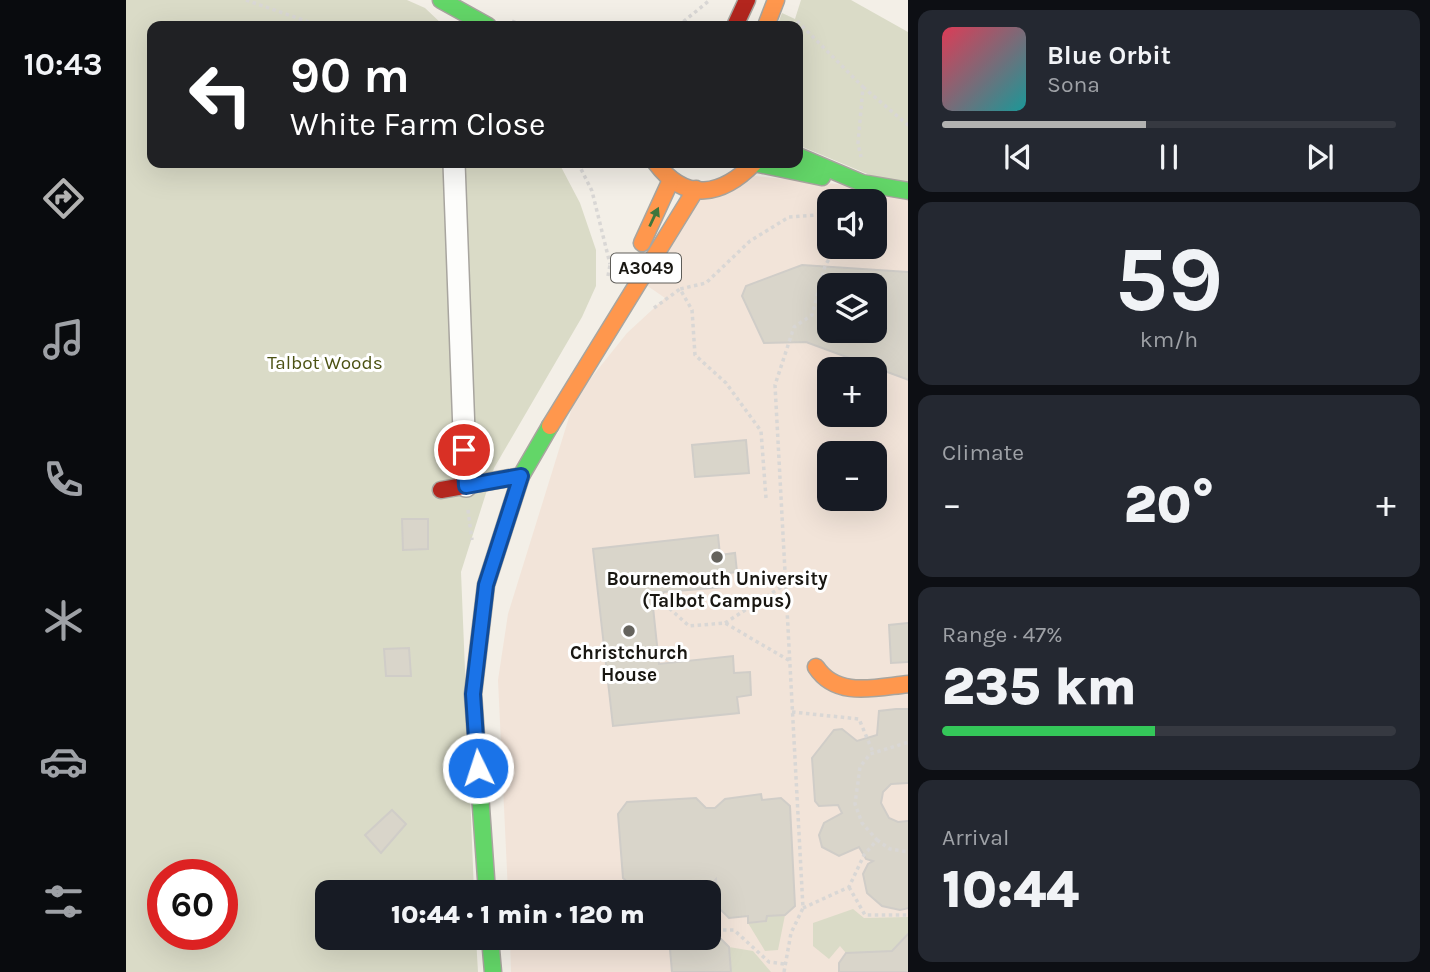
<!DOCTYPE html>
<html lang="en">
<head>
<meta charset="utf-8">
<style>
  :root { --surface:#171b24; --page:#242831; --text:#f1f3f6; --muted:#9ea1a6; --line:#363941; --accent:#b2b2b1 }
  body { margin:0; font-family:Karla,sans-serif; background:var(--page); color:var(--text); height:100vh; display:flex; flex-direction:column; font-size:26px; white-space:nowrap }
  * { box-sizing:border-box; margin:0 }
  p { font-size:23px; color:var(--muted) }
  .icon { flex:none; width:38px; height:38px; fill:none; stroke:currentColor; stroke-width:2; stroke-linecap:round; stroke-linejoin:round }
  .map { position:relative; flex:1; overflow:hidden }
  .sheet { display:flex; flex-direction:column; gap:10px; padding:10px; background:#0d0f14; width:522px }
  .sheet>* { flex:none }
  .hud { position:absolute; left:21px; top:21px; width:656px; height:147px; border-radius:14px; box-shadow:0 7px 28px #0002; background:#202124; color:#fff; overflow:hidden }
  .buttons { position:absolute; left:691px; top:189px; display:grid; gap:14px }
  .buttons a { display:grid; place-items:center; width:70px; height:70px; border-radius:14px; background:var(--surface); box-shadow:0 7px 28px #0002; font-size:35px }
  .speed { position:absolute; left:21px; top:859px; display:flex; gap:14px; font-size:35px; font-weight:700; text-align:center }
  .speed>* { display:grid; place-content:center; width:91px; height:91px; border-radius:50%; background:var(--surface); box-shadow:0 7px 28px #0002; line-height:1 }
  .speed .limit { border:10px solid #d22; background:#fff; color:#111 }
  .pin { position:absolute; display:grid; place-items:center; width:60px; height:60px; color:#fff; margin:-30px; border:4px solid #fff; border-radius:50%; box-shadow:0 2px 7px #0007 }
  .me { position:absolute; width:77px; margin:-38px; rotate:356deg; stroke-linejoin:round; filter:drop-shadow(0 0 5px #0008) }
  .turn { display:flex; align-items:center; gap:24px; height:147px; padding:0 28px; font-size:32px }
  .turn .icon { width:91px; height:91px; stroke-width:2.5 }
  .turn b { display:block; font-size:49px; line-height:60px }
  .big { font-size:52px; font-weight:800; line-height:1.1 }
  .sheet .card { flex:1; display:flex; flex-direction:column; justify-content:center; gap:10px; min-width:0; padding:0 24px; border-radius:14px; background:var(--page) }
  .sheet .dial { align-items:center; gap:0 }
  .dial b { font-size:91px; line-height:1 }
  .song { display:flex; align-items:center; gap:21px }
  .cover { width:84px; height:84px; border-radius:10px; background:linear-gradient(135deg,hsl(350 70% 55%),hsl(180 70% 35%)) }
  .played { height:7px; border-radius:4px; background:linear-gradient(90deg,var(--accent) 45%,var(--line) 45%) }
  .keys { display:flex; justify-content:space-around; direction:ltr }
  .heat { display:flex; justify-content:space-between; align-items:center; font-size:38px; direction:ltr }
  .charge { height:10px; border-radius:5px; background:linear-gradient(90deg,#34c759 47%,var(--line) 0) }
  .trip { position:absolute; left:189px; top:880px; width:406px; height:70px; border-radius:14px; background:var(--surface); box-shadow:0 7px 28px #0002; font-weight:800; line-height:70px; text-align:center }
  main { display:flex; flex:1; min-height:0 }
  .dock { display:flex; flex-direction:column; width:126px; justify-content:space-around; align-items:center; background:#090b0e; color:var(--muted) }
  .dock .icon { width:49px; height:49px }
  .dock .active { color:var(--accent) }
  .dock b { font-size:32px; color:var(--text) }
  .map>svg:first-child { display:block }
  .education { fill:#f2e4d9; fill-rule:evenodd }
  .green { fill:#dadbc7; fill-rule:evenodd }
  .building { fill:#d9d5ca; stroke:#d0cdc8; stroke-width:2; fill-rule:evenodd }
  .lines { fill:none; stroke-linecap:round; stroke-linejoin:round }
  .street-casing { stroke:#a8a59f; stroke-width:24 }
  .fast-casing { stroke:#a8a59f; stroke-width:19 }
  .slow-casing { stroke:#a8a59f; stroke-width:19 }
  .jam-casing { stroke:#a8a59f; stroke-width:19 }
  .path { stroke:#d9d7d5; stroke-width:3.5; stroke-dasharray:3.5 3.5; stroke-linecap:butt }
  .street { stroke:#fdfdfb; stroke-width:21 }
  .fast { stroke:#63d668; stroke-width:16 }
  .slow { stroke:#ff974d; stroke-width:16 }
  .jam { stroke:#b3261e; stroke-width:16 }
  .oneway { fill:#3e763d }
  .route-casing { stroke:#114b97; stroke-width:18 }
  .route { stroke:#1a73e8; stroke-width:12 }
  .poi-dot { fill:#65635d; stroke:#fff; stroke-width:2.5 }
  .labels { text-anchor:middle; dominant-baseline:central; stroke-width:6; stroke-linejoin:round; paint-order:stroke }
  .shield { fill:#fff; stroke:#5e5d59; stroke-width:2 }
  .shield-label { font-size:18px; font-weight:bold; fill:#191712 }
  .park-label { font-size:19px; fill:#4c5214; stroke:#fff }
  .poi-label { font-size:19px; font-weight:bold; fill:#191712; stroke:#fff }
</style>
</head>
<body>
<main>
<nav class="dock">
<b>10:43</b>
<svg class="icon active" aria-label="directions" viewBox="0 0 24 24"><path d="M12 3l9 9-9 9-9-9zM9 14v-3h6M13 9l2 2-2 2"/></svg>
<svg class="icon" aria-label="music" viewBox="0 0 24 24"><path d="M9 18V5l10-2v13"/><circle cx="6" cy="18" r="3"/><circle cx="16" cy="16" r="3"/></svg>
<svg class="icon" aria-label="phone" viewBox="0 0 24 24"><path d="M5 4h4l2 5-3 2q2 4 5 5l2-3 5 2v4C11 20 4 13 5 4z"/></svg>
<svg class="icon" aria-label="climate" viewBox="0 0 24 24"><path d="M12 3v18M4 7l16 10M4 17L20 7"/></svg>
<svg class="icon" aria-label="car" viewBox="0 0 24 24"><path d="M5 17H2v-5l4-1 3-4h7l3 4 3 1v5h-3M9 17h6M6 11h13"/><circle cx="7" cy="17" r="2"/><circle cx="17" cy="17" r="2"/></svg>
<svg class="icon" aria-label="filters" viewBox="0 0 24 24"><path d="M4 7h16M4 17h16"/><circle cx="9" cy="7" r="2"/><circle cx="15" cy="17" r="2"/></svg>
</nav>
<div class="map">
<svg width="783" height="972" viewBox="0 0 783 972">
  <rect width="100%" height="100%" fill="#f3efe7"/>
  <!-- education -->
  <path class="education" d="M618,175L782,191V972H385L384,938H583V892H382L372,680L382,614L449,398L501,333L539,298L513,280L570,189ZM704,201H749V247H704ZM704,285H749V331H704ZM704,369H749V415H704ZM704,453H749V499H704Z"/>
  <!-- green -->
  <g class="green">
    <path d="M0,0H281L299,8L318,26H26V163H433L454,203L470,250V286L456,317L368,468L335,572L348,892H201V938H350L352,972H0ZM37,875H96V934H37Z"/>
    <path d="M675,0H725L782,32V191L672,145V26H651L656,13L669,19Z"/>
    <path d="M727,909L738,918L782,917V933L766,951L720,953L714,946L703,959L687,946V923Z"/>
    <path d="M659,915L652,950L639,951L622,923L640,922L641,916Z"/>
    <path d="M603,947L627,951L645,972H605Z"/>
  </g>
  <!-- building -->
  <g class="building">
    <path d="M676,265L783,272V380L680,342L638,343L616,296L620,286ZM704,285H749V331H704Z"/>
    <path d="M620,440L623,473L569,477L566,445Z"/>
    <path d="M276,519H302V549L277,550Z"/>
    <path d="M592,535L594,555L609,553L611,572L596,574L597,587L538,592L527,607L533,664L607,656L608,673L624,672L625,695L611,697L613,713L487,726L467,549Z"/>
    <path d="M783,623V662L765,663L763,625Z"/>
    <path d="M283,648L285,676H260L258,649Z"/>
    <path d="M770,709H783V783L765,784L757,792L755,803L763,818L772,822L783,821V908L774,910L756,906L741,893L737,874L742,864L747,861L740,859L733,847L713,856L696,847L693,835L698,823L716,813L712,805L693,806L689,801L686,758L708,730L716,729L731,741L751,735L753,711Z"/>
    <path d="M635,794L636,800L655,798L664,806L669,906L659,915L641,916L640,921L622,923V916L603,918L593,908L590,879L582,888L584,893L583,909V892H528L529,884L506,886L497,878L492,814L501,802L570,798L580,808H589L599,799Z"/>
    <path d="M266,810L280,824L255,853L239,835Z"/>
    <path d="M783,933V972H713V963L720,953L766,951Z"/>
    <path d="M595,939L603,947L605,972H546L544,949L550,940Z"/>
  </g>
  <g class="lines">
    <defs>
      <path id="street" d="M328,163L340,486"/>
      <g id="fast">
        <path d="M315,0L362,26"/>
        <path d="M672,156L736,183L783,191"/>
        <path d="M628,163L696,177"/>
        <path d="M361,892L347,694L360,585L395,476L424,426"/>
        <path d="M364,938L367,972"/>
      </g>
      <g id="slow">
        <path d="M640,26L650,0"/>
        <path d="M530,163C560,203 596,196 628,163"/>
        <path d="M516,243L544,182"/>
        <path d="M424,426L570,189"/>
        <path d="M690,667C711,699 751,687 783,684"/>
      </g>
      <g id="jam">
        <path d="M609,26L621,0"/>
        <path d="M315,490L395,476"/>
      </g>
    </defs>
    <!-- street casing -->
    <use href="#street" class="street-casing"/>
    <!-- fast casing -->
    <use href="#fast" class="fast-casing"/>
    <!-- slow casing -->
    <use href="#slow" class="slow-casing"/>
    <!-- jam casing -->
    <use href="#jam" class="jam-casing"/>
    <!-- path -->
    <g class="path">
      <path d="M120,0L194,26"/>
      <path d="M386,21L397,26"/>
      <path d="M671,21L737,87L732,143L735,157"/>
      <path d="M552,26L584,0"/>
      <path d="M737,87L783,126"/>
      <path d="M452,163L466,191L484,264"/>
      <path d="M482,276L484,265"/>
      <path d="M528,308L554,289"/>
      <path d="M640,498L635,431L600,383L569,355L566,310L554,289L580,283L624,241L663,217L704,214"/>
      <path d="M342,510L346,540"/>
      <path d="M533,599L563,626L599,623L664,661"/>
      <path d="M599,623L660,584"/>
      <path d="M666,712L733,719L747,752"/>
      <path d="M751,840L764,849L783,852"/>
      <path d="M723,887L739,915H783"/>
      <path d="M677,908L723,887L738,855L751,840L736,823L729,804L734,767L744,754L783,742"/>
      <path d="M583,930H608L643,962L658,964"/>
      <path d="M658,972L665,933L677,908L649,385L668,327L686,315L699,266L710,247"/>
    </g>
    <!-- street -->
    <use href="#street" class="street"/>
    <!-- fast -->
    <use href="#fast" class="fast"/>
    <!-- slow -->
    <use href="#slow" class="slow"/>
    <!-- jam -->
    <use href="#jam" class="jam"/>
  </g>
  <!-- one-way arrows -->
  <defs><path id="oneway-solid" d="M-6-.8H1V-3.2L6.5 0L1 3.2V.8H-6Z" transform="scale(1.75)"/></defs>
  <use class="oneway" href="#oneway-solid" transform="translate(528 217) rotate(-65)"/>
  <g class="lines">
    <defs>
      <path id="route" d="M338,450L340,486L395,476L360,585L347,694L352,768"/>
    </defs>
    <!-- route casing -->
    <use href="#route" class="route-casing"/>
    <!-- route -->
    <use href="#route" class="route"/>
  </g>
  <!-- markers -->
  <g class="poi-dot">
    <circle cx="591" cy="557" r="7"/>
    <circle cx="503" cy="631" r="7"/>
  </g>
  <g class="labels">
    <!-- shield labels -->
    <rect class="shield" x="485" y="253.5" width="70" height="29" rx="5"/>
    <g class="shield-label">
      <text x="520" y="268">A3049</text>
    </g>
    <!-- park labels -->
    <g class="park-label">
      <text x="199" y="363">Talbot Woods</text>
    </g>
    <!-- poi labels -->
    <g class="poi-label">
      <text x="591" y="579">Bournemouth University<tspan x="591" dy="22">(Talbot Campus)</tspan></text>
      <text x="503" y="653">Christchurch<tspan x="503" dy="22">House</tspan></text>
    </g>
  </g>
</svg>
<div class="buttons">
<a><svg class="icon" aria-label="sound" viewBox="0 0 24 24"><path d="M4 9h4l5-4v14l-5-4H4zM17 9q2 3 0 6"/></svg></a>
<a><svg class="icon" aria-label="layers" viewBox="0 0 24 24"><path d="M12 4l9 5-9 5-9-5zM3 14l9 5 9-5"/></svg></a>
<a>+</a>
<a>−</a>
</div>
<div class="speed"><div class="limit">60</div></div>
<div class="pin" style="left:338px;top:450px;background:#d93025"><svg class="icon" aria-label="arrive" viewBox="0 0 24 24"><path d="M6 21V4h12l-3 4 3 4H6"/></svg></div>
<svg class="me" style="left:352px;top:768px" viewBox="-20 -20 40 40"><circle r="17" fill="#1a73e8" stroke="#fff" stroke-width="3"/><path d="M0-11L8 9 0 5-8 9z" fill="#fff"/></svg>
<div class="trip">10:44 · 1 min · 120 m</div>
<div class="hud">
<div class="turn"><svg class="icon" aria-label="left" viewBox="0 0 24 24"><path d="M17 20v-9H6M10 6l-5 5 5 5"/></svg><div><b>90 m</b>White Farm Close</div></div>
</div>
</div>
<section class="sheet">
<div class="card">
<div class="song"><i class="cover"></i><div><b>Blue Orbit</b><p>Sona</p></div></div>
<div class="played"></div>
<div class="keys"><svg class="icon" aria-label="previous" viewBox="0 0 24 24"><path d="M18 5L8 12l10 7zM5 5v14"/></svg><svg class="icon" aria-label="pause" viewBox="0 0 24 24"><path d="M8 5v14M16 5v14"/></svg><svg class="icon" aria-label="next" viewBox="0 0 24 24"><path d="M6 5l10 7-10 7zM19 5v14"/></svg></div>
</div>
<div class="card dial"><b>59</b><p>km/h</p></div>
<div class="card"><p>Climate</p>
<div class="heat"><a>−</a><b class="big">20°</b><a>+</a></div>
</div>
<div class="card"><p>Range · 47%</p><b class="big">235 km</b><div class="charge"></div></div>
<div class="card"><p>Arrival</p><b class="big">10:44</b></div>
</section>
</main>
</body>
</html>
